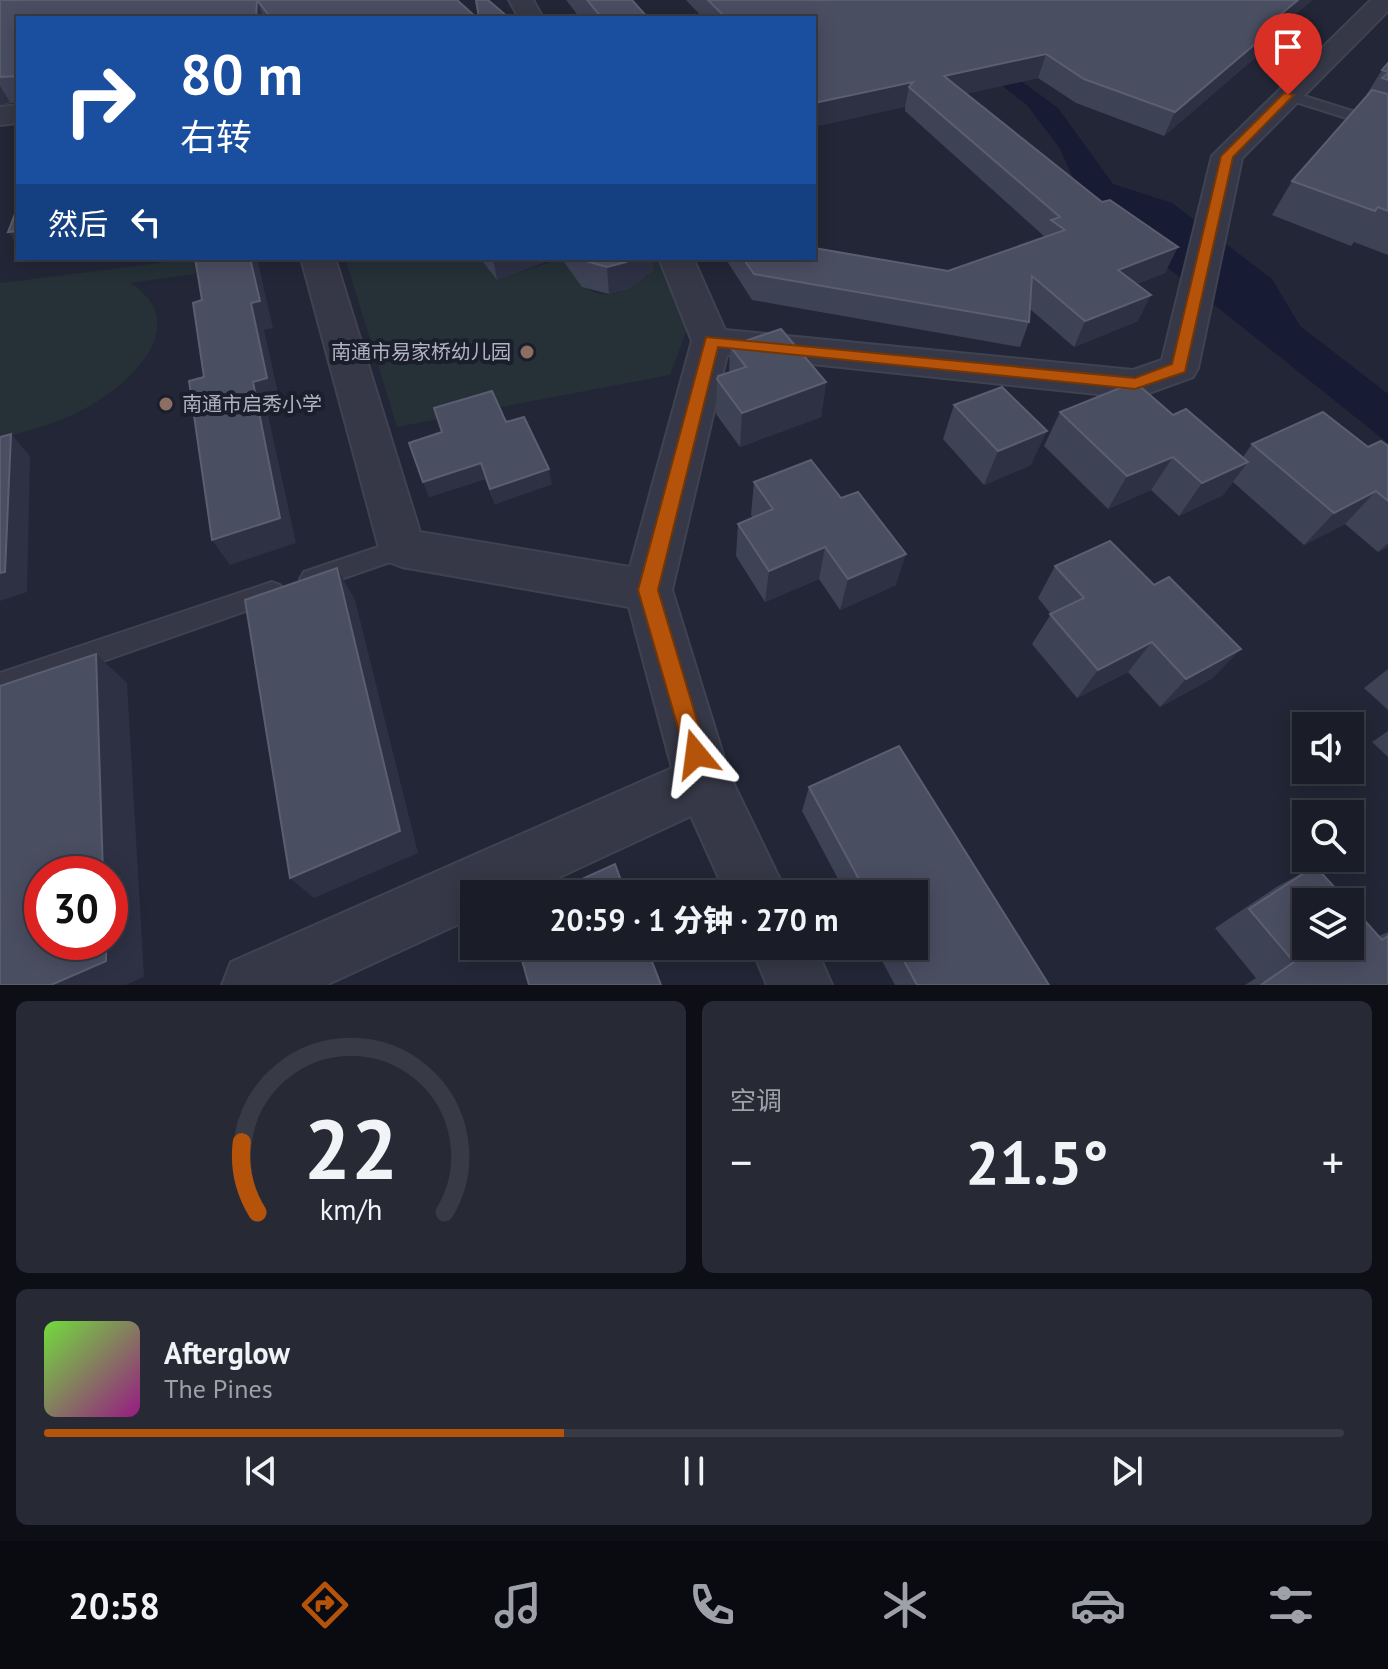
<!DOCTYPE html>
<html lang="zh">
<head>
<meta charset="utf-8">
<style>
  :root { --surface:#1a1c28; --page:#272934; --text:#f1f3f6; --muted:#9fa1a8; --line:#383a45; --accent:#b45309 }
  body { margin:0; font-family:"PT Sans","Noto Sans SC",sans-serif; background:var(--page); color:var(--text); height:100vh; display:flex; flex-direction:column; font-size:30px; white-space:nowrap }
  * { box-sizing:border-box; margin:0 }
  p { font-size:26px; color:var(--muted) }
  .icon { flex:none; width:44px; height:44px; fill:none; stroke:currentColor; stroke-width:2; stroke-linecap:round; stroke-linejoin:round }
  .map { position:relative; height:985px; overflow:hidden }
  .side { display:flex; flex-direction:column; gap:16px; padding:16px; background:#0e0f16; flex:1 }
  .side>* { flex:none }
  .banner { position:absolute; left:16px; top:16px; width:800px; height:244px; border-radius:0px; box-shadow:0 4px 20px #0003,0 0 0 2px var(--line); background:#1a4fa0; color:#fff; overflow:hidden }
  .controls { position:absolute; left:1292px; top:712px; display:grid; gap:16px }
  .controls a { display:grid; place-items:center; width:72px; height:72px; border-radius:0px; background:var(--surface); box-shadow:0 4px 20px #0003,0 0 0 2px var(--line); font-size:40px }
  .speed { position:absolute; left:24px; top:856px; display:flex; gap:16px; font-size:40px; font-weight:700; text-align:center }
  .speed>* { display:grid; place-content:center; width:104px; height:104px; border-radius:50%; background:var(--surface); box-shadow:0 4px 20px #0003,0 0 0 2px var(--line); line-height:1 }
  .speed .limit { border:12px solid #d22; background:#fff; color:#111 }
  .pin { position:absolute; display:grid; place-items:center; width:68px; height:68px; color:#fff; margin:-82px -34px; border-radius:50% 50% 50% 0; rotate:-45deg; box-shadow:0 0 8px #0007 }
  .pin .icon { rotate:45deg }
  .me { position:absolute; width:88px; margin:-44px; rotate:344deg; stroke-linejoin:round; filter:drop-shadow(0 0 6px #0008) }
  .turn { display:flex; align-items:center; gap:28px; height:168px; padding:0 32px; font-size:36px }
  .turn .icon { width:104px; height:104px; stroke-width:2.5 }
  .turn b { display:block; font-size:56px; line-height:68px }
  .then { display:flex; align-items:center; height:76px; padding:0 32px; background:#0003; gap:16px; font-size:30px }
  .big { font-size:60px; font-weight:800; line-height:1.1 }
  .side .card { flex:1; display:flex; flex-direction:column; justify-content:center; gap:12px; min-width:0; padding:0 28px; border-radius:12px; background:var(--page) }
  .side .dial { align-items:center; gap:0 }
  .dial svg { height:208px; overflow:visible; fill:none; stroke:var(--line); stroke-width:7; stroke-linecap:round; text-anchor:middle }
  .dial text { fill:var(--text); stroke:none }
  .song { display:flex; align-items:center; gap:24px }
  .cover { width:96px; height:96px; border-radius:12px; background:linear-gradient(135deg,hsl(100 70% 55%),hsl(310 70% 35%)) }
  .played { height:8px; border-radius:4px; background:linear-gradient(90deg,var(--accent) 40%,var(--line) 40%) }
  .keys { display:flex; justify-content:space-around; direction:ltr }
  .heat { display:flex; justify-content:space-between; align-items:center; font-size:44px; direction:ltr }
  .side .tiles { flex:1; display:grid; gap:16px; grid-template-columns:1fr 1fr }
  .card:last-child { grid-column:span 2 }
  .trip { position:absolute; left:460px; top:880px; width:468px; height:80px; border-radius:0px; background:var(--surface); box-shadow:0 4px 20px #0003,0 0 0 2px var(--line); font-weight:800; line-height:80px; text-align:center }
  .tabs { display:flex; height:128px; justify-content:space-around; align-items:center; background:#0a0b10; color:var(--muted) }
  .tabs .icon { width:56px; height:56px }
  .tabs .on { color:var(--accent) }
  .tabs b { font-size:36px; color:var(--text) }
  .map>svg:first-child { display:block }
  .green { fill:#253037 }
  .water { fill:#171b33 }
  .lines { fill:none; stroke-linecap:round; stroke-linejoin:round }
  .service-casing { stroke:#3f4250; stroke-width:4 }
  .minor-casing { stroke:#3f4250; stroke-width:4 }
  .service { fill:#363847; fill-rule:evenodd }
  .minor { fill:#363847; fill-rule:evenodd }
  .wall { fill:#3e4255 }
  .shaded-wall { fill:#2e3144 }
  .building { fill:#4a4e61; stroke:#5a5e70; stroke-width:2 }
  .route { fill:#b45309; stroke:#753606; stroke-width:2 }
  .education-dot { fill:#8d6e63; stroke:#1b1e2b; stroke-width:3 }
  .labels { text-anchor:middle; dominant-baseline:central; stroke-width:8; stroke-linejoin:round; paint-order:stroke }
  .poi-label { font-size:20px; fill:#b1b3c3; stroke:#1b1e2b; text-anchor:end }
</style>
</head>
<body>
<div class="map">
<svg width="1388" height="985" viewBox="0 0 1388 985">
  <rect width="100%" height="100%" fill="#232636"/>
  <!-- green -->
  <g class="green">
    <path d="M199,258L195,274L130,283C196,325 128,387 82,410C56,424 28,431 0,438V283Z"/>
    <path d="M345,258H480L498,279L562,258C581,285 592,304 628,289L626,258H658L687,330L670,375L397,427Z"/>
  </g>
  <!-- water -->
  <path class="water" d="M890,0H910L1058,108L1113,184L1172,203L1272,279L1300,326L1388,394V443L1143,248L1075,182L1059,147L1027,105Z"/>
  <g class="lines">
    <defs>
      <g id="service">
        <path d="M1288,91L1388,122V131L1283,98L1281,95Z"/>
        <path d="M402,539L410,541L414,548L410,555L312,589L304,586L300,579L304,572Z"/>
        <path d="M272,582L280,585L284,592L280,599L0,697V673Z"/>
      </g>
      <g id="minor">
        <path d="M509,0H533L543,18H519Z"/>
        <path d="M1371,0H1388V11L1242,158L1198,368L1193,377L1135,398L727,355L672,590L729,774L787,894H726L691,816L523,894H474V917L326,985H222L231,962L672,768L629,607L402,567L386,561L379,548L301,258H335L420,532L630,567L692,341L659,258H693L725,330L1133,370L1162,360L1212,156Z"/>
        <path d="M18,105V123L0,125V107Z"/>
        <path d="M751,946H815L832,985H767Z"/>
      </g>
    </defs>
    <!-- service casing -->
    <use href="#service" class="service-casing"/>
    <!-- minor casing -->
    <use href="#minor" class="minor-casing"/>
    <!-- service -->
    <use href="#service" class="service"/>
    <!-- minor -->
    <use href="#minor" class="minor"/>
  </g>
  <!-- wall -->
  <g class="wall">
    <path d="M0,0H457L477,18H18V102L0,105Z"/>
    <path d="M566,0H632L648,18H580Z"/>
    <path d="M686,0H1312L1284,24L1277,39L1164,136L1076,103L1038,78L967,93L1165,273L1136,284L1138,321L1074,347L1030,309L1029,322L1020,347L752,300L725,258H814L815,249L948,271L1045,237L905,111V107L814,18H703Z"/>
    <path d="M1388,63V255L1354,242L1351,246L1272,215L1292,181L1365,97L1382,70Z"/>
    <path d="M480,258H555L497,280Z"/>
    <path d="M561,258H652L653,270L628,289L609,294L582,287Z"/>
    <path d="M730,346L826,382L821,417L740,447L716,414L717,379L729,372Z"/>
    <path d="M954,405L1031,465L984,485L943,439Z"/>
    <path d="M1060,412L1243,457L1252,444L1388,446V547L1378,552L1345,524L1304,545L1233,482L1223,495L1179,516L1151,490L1108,509L1044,446Z"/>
    <path d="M506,422L552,484L495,504L485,479L429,497L442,432Z"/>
    <path d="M754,482L896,585L840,610L819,579L765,602L736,556L738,524L753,518L751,515Z"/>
    <path d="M1055,566L1213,678L1160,707L1128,672L1077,698L1032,644L1051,614L1038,598Z"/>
    <path d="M1388,669V710L1364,688Z"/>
    <path d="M1388,731V757L1372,742Z"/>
    <path d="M809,787L1049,985H895L874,946H914V894H846L802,811Z"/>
    <path d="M1315,866L1379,936L1388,932V985H1245L1256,978L1215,928L1278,886Z"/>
  </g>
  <!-- shaded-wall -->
  <g class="shaded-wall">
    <path d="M257,0L264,18H256Z"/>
    <path d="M1298,0H1312L1284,24L1277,39L1164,136L1175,112Z"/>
    <path d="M1046,54L1038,78L939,100L944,76Z"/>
    <path d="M913,82L909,87L905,107L814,127V103Z"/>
    <path d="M0,86L10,102L0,105Z"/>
    <path d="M18,231V246L8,232Z"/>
    <path d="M1178,247L1165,273L1106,295L1118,270Z"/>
    <path d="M250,258H257L273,328L264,330L281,406L267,410L296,543L230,565L212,540L253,382Z"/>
    <path d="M493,258H555L497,280Z"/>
    <path d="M631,258H652L653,270L628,289L609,294L607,267Z"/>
    <path d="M1151,295L1138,321L1074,347L1085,321Z"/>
    <path d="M826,382L821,417L740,447L742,413Z"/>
    <path d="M1047,431L1031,465L984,485L998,451Z"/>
    <path d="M11,434L30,456L27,592L0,601V573Z"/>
    <path d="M1173,457L1151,490L1108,509L1127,476Z"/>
    <path d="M1248,462L1223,495L1179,516L1202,483Z"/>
    <path d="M481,463L485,479L429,497L423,482Z"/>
    <path d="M549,469L552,484L495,504L490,489Z"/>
    <path d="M1376,491L1345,524L1304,545L1334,513Z"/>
    <path d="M1388,543V547L1378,552Z"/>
    <path d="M825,547L819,579L765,602L769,571Z"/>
    <path d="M906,554L896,585L840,610L848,579Z"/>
    <path d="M337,568L355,600L418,853L314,898L290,878Z"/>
    <path d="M1152,642L1128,672L1077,698L1098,670Z"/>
    <path d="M1241,649L1213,678L1160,707L1186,679Z"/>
    <path d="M96,654L127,683L144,977L126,985H51L106,942H110V874H103Z"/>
  </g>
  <!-- building -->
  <g class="building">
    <path d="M0,0H257L256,18H18V76L0,77Z"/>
    <path d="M257,0H457L477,18H308L305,15L291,18H271Z"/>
    <path d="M476,0H488L509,18H479Z"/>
    <path d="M587,0H632L648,18H602Z"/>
    <path d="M708,0H1298L1281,14L1288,16L1175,112L1084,79L1046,54L944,76L1102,202L1110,200L1178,247L1118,270L1151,295L1085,321L1032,276L1029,322L754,274L743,258H814V248L948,271L1065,230L1051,220L1060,217L909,87L913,82L814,103V18H726Z"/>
    <path d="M1388,63V72L1382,70Z"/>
    <path d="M1388,73V80L1382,78Z"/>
    <path d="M1372,90L1388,94V211L1378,207L1375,211L1292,181Z"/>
    <path d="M18,206V231L8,232Z"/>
    <path d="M195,258H250L260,301L251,303L267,378L253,382L280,518L212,540L189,381L204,377L193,303L202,300Z"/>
    <path d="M578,258H631L626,262L607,267L579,259Z"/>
    <path d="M781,329L826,382L742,413L717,379L718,376L746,367L730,346Z"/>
    <path d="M1135,382L1173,415L1186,409L1248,462L1202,483L1173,457L1127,476L1060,412Z"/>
    <path d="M1002,387L1047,431L998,451L954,405Z"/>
    <path d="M492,391L506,422L524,417L549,469L490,489L481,463L423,482L409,443L442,432L434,408Z"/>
    <path d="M1323,412L1368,447L1381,441L1388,446V501L1376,491L1334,513L1252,444Z"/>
    <path d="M11,434L5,572L0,573V437Z"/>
    <path d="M811,460L841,498L858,492L906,554L848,579L825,547L769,571L738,524L773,509L754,482Z"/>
    <path d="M1110,541L1154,585L1169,577L1241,649L1186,679L1152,642L1098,670L1050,614L1084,598L1055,566Z"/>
    <path d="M337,568L400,831L290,878L245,600Z"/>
    <path d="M96,654L103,874H42V942H106V961L51,985H0V686Z"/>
    <path d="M899,746L1049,985H917L896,946H914V894H867L809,787Z"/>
    <path d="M615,864L626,894H549Z"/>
    <path d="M1315,866L1348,902H1306V946H1350V904L1382,940L1388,936V985H1261L1294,962L1249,909Z"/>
    <path d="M518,946H646L661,985H529Z"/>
  </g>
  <!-- route -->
  <path class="route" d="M1284,93L1294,95L1233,157L1185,372L1135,389L718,347L658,590L707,754L704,762L696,765L688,762L638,590L706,337L1135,378L1172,364L1221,156Z"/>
  <!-- markers -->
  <g class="education-dot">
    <circle cx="527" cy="352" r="8"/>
    <circle cx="166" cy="404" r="8"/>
  </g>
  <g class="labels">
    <!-- poi labels -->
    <g class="poi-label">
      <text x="511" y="352">南通市易家桥幼儿园</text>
      <text x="182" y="404" text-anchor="start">南通市启秀小学</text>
    </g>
  </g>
</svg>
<div class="controls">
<a><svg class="icon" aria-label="sound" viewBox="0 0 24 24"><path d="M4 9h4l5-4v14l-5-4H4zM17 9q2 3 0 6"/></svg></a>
<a><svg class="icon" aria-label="search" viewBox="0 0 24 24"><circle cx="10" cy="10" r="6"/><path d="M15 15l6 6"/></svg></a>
<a><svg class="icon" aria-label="layers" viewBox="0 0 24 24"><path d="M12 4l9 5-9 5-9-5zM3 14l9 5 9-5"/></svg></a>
</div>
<div class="speed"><div class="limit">30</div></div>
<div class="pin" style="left:1288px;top:95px;background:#d93025"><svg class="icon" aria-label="arrive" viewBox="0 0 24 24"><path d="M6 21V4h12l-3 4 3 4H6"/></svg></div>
<svg class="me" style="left:696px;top:754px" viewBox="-20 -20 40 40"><path d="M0-17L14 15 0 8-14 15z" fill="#b45309" stroke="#fff" stroke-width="4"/></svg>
<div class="trip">20:59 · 1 分钟 · 270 m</div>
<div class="banner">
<div class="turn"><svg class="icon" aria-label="right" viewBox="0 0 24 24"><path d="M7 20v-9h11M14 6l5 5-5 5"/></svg><div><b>80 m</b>右转</div></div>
<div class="then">然后<svg class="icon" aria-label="left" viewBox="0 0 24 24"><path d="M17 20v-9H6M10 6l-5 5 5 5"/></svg></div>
</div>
</div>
<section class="side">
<div class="tiles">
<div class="card dial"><svg viewBox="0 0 100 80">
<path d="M14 69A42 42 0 1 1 86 69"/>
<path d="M14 69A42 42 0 0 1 8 42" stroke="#b45309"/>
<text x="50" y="56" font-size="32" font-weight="700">22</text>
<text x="50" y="72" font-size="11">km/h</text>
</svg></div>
<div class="card"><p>空调</p>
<div class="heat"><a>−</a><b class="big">21.5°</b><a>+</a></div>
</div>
<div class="card">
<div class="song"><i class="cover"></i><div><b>Afterglow</b><p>The Pines</p></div></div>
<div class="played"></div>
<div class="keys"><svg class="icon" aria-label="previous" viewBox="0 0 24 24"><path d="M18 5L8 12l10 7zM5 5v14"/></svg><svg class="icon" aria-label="pause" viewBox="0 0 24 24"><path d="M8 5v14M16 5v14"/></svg><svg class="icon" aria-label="next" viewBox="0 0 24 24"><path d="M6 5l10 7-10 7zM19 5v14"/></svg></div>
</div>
</div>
</section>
<nav class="tabs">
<b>20:58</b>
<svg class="icon on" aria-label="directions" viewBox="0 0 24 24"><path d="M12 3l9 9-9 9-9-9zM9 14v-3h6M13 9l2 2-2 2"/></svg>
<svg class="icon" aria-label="music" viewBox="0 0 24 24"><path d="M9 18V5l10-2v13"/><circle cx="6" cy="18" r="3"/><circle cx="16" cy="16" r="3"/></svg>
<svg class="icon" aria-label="phone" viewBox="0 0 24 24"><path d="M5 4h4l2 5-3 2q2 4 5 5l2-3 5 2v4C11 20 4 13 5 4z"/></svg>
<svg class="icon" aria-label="climate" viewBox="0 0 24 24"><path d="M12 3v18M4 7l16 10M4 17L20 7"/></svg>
<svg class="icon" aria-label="car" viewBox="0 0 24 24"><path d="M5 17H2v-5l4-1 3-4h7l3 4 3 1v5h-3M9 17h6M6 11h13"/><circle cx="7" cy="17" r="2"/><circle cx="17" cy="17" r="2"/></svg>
<svg class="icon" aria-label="filters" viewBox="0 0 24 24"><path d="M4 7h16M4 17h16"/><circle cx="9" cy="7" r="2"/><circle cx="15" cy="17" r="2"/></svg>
</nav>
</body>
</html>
